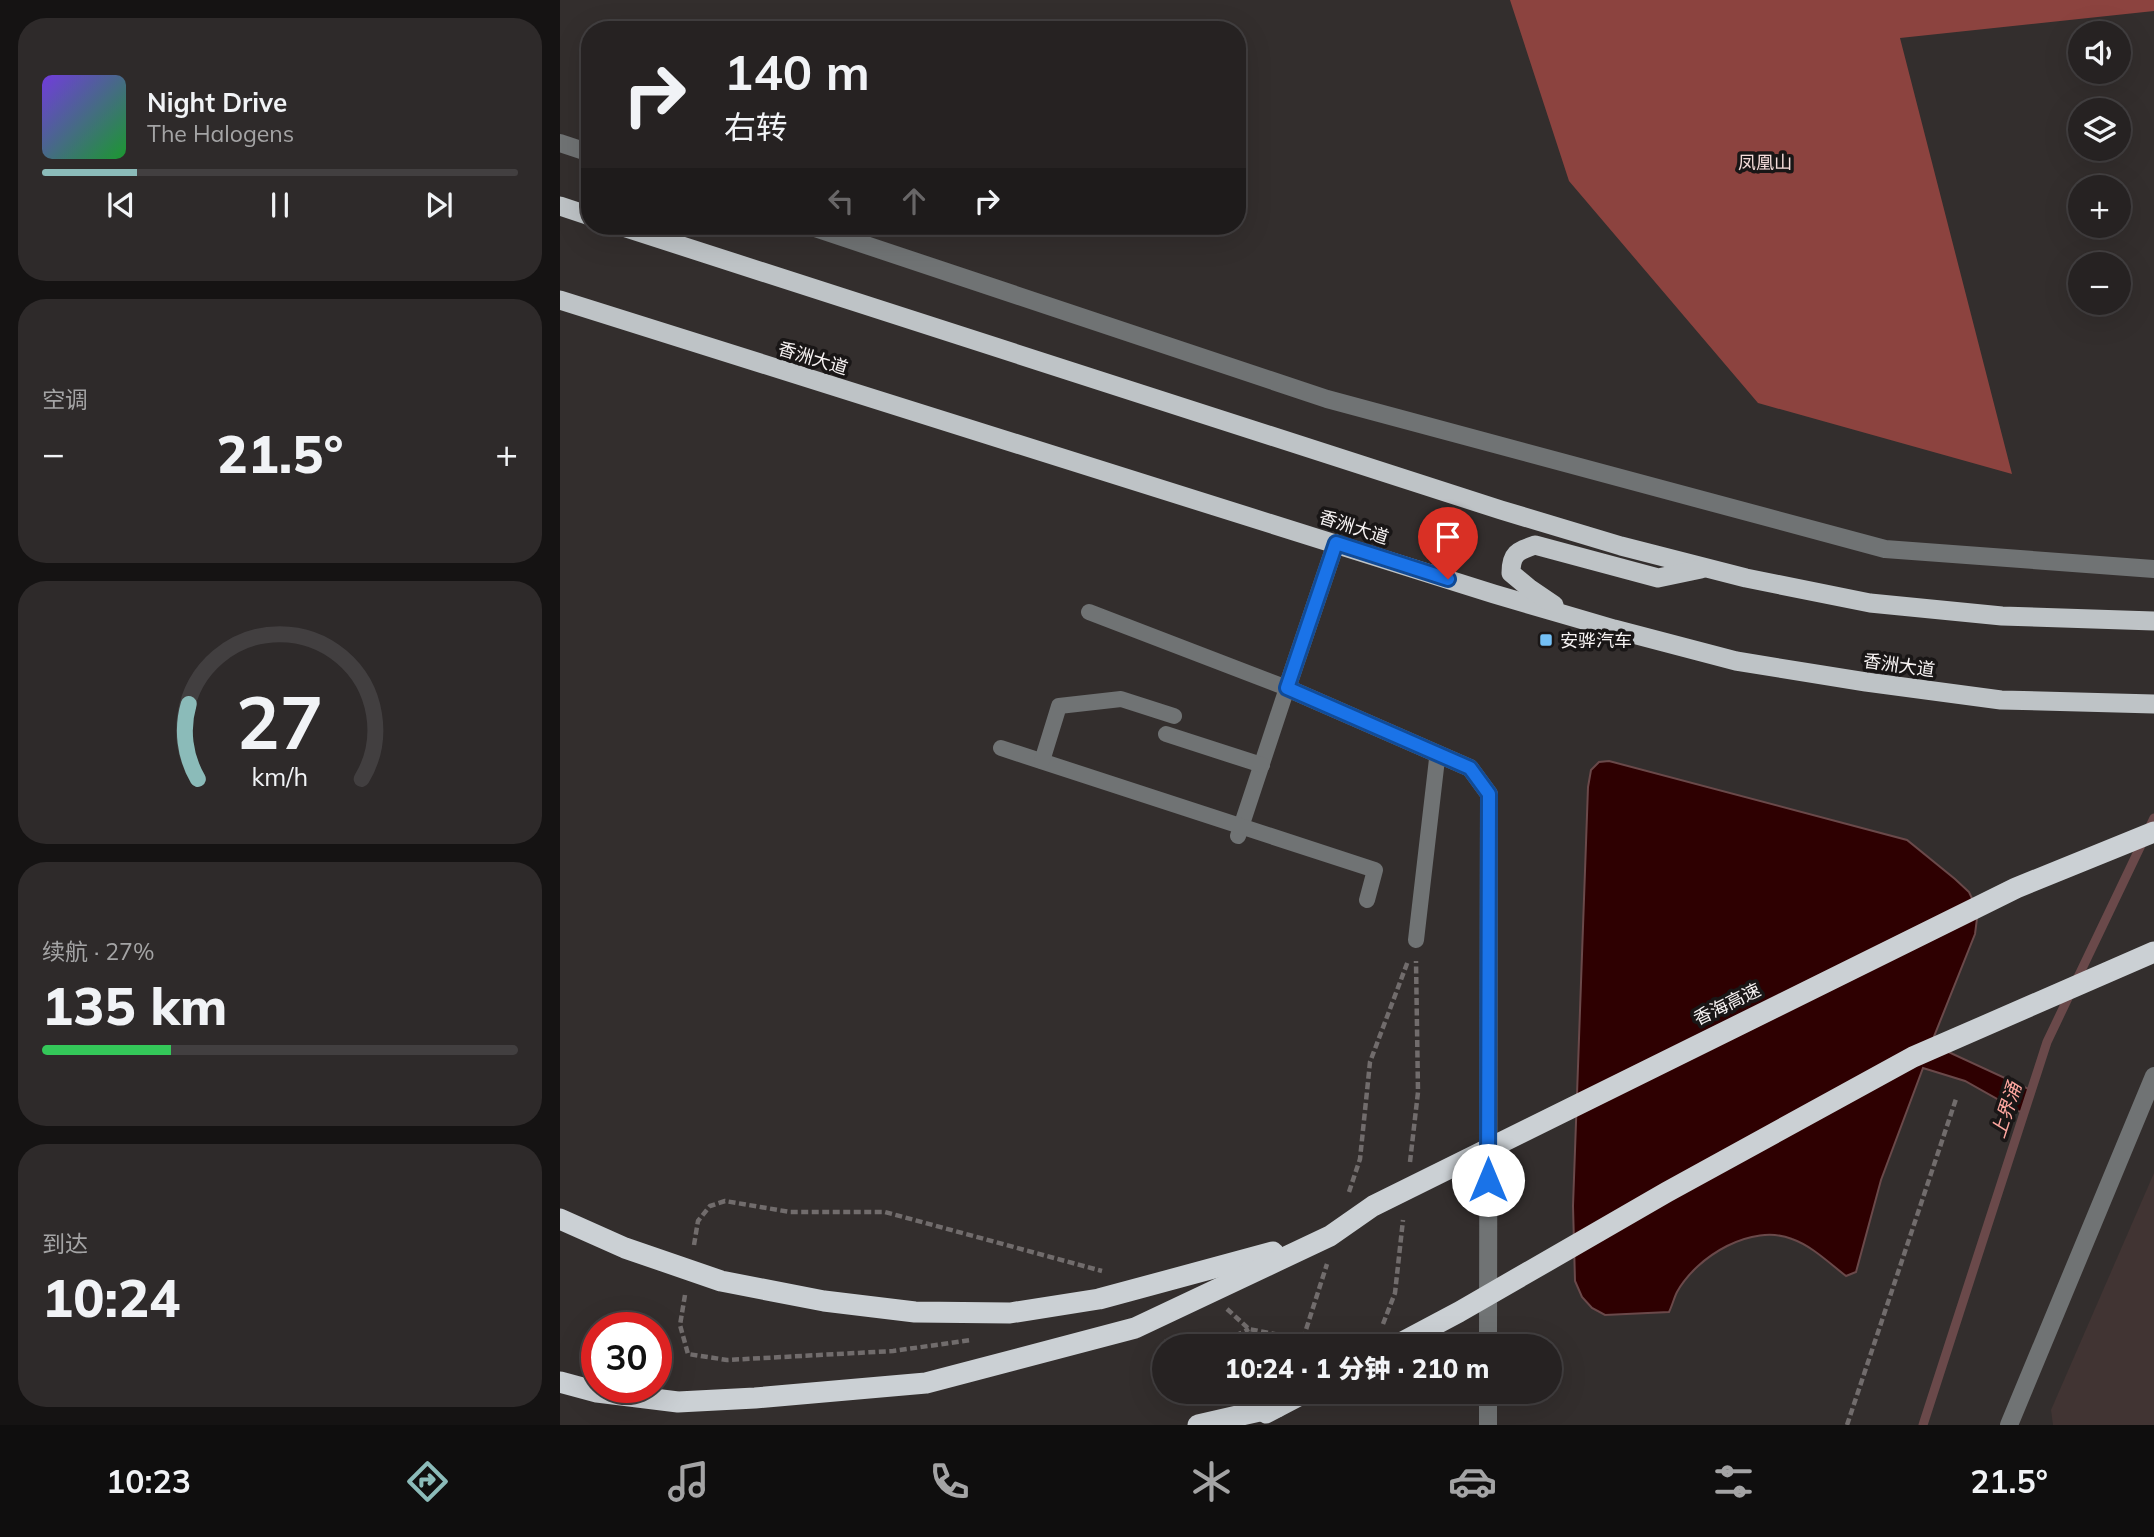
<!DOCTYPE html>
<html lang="zh">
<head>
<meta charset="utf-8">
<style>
  :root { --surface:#262222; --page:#2e2a2a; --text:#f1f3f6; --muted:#a4a4a5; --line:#423f40; --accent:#8bbbb9 }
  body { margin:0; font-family:Mulish,"Noto Sans SC",sans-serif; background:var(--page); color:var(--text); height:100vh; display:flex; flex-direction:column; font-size:26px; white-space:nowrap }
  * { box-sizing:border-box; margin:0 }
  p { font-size:23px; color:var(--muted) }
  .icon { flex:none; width:38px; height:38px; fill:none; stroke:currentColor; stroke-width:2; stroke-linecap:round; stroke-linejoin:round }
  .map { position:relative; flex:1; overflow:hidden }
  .sheet { display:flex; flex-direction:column; gap:18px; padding:18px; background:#151313; width:560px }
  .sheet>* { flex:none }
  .top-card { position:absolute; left:21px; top:21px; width:665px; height:214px; border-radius:28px; box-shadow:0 7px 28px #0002,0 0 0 2px var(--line); background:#262222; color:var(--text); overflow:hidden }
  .tools { position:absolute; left:1508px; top:21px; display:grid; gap:14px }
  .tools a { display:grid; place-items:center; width:63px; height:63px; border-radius:50%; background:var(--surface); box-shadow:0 7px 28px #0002,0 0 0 2px var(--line); font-size:35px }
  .speed { position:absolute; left:21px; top:1312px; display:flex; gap:14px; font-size:35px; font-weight:700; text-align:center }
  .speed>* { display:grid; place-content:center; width:91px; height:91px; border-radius:50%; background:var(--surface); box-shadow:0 7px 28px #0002,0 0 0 2px var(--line); line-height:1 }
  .speed .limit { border:10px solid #d22; background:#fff; color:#111 }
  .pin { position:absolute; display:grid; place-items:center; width:60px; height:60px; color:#fff; margin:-72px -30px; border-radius:50% 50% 50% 0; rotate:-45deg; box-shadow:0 0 7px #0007 }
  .pin .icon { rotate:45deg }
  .me { position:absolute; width:77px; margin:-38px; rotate:0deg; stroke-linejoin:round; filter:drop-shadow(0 0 5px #0008) }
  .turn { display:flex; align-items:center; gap:24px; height:147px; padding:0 28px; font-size:32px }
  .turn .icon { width:91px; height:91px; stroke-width:2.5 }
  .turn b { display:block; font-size:49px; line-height:60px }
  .lanes { display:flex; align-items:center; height:66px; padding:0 28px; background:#0003; justify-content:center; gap:35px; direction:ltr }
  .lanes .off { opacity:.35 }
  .big { font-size:52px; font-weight:800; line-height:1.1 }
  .sheet .widget { flex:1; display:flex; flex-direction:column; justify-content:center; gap:10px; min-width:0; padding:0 24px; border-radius:28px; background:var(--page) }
  .sheet .dial { align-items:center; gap:0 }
  .dial svg { height:182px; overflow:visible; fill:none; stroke:var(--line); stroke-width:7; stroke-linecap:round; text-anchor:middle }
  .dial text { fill:var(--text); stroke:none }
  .song { display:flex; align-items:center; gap:21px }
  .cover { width:84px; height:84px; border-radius:10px; background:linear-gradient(135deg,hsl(260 70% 55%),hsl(130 70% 35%)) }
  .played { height:7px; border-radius:4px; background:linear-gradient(90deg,var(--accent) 20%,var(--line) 20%) }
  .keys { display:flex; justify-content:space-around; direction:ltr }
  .heat { display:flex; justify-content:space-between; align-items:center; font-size:38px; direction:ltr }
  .charge { height:10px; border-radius:5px; background:linear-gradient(90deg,#34c759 27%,var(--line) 0) }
  .trip { position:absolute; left:592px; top:1334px; width:410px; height:70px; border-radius:35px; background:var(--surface); box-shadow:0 7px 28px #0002,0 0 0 2px var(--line); font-weight:800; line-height:70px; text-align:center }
  .tabs { display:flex; height:112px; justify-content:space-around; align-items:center; background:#0f0e0e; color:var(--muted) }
  .tabs .icon { width:49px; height:49px }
  .tabs .active { color:var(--accent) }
  .tabs b { font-size:32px; color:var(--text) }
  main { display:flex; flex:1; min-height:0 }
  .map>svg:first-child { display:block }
  .built { fill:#413433 }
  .forest { fill:#8c433f }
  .water { fill:#2e0001; stroke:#6a494a; stroke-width:2 }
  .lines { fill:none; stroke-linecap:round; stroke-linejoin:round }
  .stream { stroke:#6a494a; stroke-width:9 }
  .path { stroke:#716c6c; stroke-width:4.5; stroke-dasharray:7 3.5; stroke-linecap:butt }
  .service { stroke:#707374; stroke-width:16 }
  .minor { stroke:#707374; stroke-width:18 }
  .tertiary { stroke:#707374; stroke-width:18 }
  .trunk { stroke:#bec3c6; stroke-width:19 }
  .motorway { stroke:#cbd0d4; stroke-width:21 }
  .motorway-bridge { stroke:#cbd0d4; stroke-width:21 }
  .route-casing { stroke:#114b97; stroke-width:18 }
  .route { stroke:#1a73e8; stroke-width:12 }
  .poi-dot { fill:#74c0f6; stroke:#191616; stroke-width:2.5 }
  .labels { text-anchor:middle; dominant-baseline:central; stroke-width:7; stroke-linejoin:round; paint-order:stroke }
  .park-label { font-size:18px; fill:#f4dcda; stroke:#191616 }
  .street-label { font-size:18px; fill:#f7f3f3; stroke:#191616 }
  .poi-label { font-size:18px; fill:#f7f3f3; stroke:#191616; text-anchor:start }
  .water-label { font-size:19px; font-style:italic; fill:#ffa7a0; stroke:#191616 }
</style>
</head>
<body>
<main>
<section class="sheet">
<div class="widget">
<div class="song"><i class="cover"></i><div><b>Night Drive</b><p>The Halogens</p></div></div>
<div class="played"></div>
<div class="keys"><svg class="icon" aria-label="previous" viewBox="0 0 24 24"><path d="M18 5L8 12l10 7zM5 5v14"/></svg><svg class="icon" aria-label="pause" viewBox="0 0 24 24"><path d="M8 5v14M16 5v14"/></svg><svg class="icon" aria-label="next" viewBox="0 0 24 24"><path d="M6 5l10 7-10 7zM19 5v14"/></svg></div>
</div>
<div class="widget"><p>空调</p>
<div class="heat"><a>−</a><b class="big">21.5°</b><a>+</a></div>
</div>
<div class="widget dial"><svg viewBox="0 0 100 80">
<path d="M14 69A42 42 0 1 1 86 69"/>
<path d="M14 69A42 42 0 0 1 10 36" stroke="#8bbbb9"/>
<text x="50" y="56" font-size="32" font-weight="700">27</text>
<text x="50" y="72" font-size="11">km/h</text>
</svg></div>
<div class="widget"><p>续航 · 27%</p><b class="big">135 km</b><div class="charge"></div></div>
<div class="widget"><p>到达</p><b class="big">10:24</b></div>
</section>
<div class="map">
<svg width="1594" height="1425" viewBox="0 0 1594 1425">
  <rect width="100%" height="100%" fill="#332e2d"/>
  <!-- built -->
  <path class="built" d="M1594,1173V1425H1493L1491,1410Z"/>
  <!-- forest -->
  <path class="forest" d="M950,0H1594V11L1340,38L1452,474L1198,403L1009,181Z"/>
  <!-- water -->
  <path class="water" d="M1049,761L1347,840L1395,879L1409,892L1418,911L1415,934L1371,1044L1471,1090L1464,1114L1405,1081L1363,1068L1321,1180L1296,1272L1286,1276C1269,1263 1252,1246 1232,1239C1192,1223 1137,1256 1117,1292C1114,1298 1112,1306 1109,1312L1045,1315L1032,1308L1022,1297L1015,1281L1013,1206L1028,787L1031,770L1039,762Z"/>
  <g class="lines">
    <!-- stream -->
    <path class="stream" d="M1363,1425L1487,1042L1594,818"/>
    <!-- path -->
    <g class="path">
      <path d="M850,1162L858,1092L856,961"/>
      <path d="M789,1192L800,1159L810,1062L848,961"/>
      <path d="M134,1245L138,1221L150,1206L165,1201L230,1212H325L542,1271"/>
      <path d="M125,1295L120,1325L128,1354L167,1360L333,1351L411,1340"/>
      <path d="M667,1309L689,1329L776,1346"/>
      <path d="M823,1324L835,1293L843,1220"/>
      <path d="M743,1339L767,1264"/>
      <path d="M604,1342L657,1345L689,1329"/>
      <path d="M793,1346L812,1339"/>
      <path d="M1287,1425L1396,1099"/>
    </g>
    <!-- service -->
    <g class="service">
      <path d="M529,612L727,688L678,836"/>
      <path d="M606,734L702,765"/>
      <path d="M441,748L815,870L807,900"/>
      <path d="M482,761L499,706L561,699L614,716"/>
      <path d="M856,940L877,759"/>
    </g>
    <!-- minor -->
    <g class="minor">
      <path d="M776,543L727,688L910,768L929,794L928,1346"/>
      <path d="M928,1425V1391"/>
    </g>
    <!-- tertiary -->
    <g class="tertiary">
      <path d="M0,143L30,153"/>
      <path d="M249,226L767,399L1325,549L1594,569"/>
      <path d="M1449,1425L1594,1076"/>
    </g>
    <!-- trunk -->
    <g class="trunk">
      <path d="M0,206L30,216"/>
      <path d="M60,226L941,510L1061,546L1186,578L1310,603L1442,616L1594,621"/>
      <path d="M0,300L934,594L1054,629L1176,661L1306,682L1441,700L1594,704"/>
      <path d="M994,605L969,588L951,573C951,553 958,551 975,545L1098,578L1141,569"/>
    </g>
    <!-- motorway -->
    <g class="motorway">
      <path d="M706,1413L748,1391"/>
      <path d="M638,1425L717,1407"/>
    </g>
    <!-- motorway-bridge -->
    <g class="motorway-bridge">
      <path d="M0,1219L65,1248L161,1281L264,1301L355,1312L450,1313L539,1299L713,1252"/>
      <path d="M835,1346L899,1312L1107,1192L1353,1057L1594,952"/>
      <path d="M0,1382L37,1392L118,1402L195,1398L366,1383L575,1328L770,1236L813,1206L1456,888L1594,832"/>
    </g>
  </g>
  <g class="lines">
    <defs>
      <path id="route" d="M888,579L776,543L727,688L910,768L929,794L928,1180"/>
    </defs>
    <!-- route casing -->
    <use href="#route" class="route-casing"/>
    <!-- route -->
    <use href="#route" class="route"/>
  </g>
  <!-- markers -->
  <rect class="poi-dot" x="979" y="633" width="14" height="14" rx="3.5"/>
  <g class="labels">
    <!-- park labels -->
    <g class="park-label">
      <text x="1205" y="162">凤凰山</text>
    </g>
    <!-- street labels -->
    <g class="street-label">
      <text transform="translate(253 358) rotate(17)">香洲大道</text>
      <text transform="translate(794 527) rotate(18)">香洲大道</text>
      <text transform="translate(1339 665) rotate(8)">香洲大道</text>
      <text transform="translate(1167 1004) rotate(-26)">香海高速</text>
    </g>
    <!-- poi labels -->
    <g class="poi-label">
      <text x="1000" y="640">安骅汽车</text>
    </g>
    <!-- water labels -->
    <g class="water-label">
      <text transform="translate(1446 1110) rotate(-72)">上界涌</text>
    </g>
  </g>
</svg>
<div class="tools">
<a><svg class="icon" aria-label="sound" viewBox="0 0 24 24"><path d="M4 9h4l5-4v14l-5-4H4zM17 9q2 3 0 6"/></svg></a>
<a><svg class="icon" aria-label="layers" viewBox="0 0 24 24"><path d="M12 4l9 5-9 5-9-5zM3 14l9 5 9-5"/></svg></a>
<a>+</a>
<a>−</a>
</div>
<div class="speed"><div class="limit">30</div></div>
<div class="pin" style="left:888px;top:579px;background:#d93025"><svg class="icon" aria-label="arrive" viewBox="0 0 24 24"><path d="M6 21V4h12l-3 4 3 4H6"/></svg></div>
<svg class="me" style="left:928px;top:1180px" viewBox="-20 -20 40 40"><circle r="19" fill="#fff"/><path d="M0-13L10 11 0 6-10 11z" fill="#1a73e8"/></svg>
<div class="trip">10:24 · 1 分钟 · 210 m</div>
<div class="top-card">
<div class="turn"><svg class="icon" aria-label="right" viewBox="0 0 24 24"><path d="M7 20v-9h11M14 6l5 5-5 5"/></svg><div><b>140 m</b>右转</div></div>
<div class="lanes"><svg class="icon off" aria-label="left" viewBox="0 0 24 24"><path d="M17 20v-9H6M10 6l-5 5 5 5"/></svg><svg class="icon off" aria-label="ahead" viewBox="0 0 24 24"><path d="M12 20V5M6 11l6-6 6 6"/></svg><svg class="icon" aria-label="right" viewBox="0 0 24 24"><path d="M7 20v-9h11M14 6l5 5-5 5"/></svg></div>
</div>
</div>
</main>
<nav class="tabs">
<b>10:23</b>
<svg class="icon active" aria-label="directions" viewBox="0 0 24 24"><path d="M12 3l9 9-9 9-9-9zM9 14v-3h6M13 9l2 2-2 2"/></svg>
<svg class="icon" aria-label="music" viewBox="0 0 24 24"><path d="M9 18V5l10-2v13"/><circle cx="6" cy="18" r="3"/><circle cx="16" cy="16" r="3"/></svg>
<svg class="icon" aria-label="phone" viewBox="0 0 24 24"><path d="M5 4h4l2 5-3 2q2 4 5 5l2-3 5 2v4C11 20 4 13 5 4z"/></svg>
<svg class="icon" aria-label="climate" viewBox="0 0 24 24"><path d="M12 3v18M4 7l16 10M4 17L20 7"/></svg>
<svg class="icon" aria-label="car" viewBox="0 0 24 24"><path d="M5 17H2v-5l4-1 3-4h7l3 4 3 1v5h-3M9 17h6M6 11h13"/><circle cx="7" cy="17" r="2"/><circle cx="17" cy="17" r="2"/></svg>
<svg class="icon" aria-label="filters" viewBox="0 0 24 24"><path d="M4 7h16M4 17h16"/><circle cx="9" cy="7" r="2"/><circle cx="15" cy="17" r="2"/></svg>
<b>21.5°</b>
</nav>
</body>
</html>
